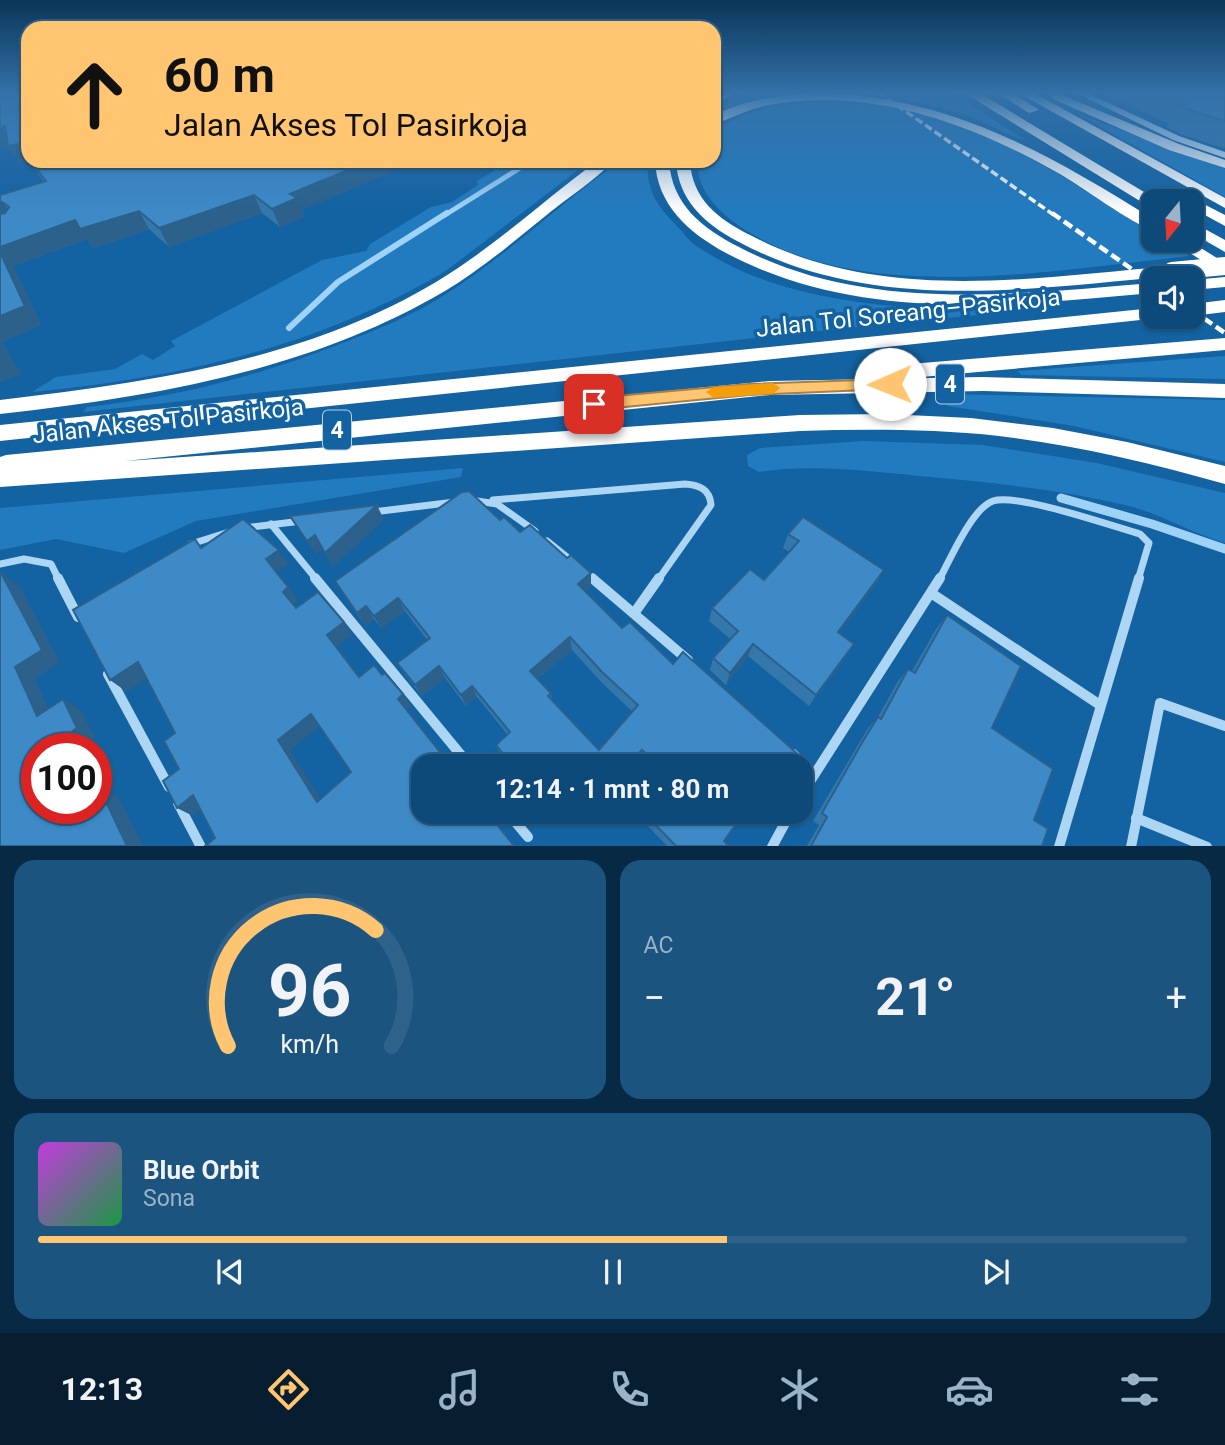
<!DOCTYPE html>
<html lang="id">
<head>
<meta charset="utf-8">
<style>
  :root { --surface:#0e4a79; --page:#1c5480; --text:#f1f3f6; --muted:#9bb3c6; --line:#2e628a; --accent:#ffc570 }
  body { margin:0; font-family:Roboto,sans-serif; background:var(--page); color:var(--text); height:100vh; display:flex; flex-direction:column; font-size:26px; white-space:nowrap }
  * { box-sizing:border-box; margin:0 }
  p { font-size:23px; color:var(--muted) }
  .icon { flex:none; width:38px; height:38px; fill:none; stroke:currentColor; stroke-width:2; stroke-linecap:round; stroke-linejoin:round }
  .map { position:relative; height:846px; overflow:hidden }
  .drawer { display:flex; flex-direction:column; gap:14px; padding:14px; background:#082943; flex:1 }
  .drawer>* { flex:none }
  .hud { position:absolute; left:21px; top:21px; width:700px; height:147px; border-radius:21px; box-shadow:0 2px 5px #0004,0 0 0 2px var(--line); background:#ffc570; color:#111; overflow:hidden }
  .needle { width:46px; rotate:198deg }
  .tools { position:absolute; left:1141px; top:189px; display:grid; gap:14px }
  .tools a { display:grid; place-items:center; width:63px; height:63px; border-radius:14px; background:var(--surface); box-shadow:0 2px 5px #0004,0 0 0 2px var(--line); font-size:35px }
  .speed { position:absolute; left:21px; top:733px; display:flex; gap:14px; font-size:35px; font-weight:700; text-align:center }
  .speed>* { display:grid; place-content:center; width:91px; height:91px; border-radius:50%; background:var(--surface); box-shadow:0 2px 5px #0004,0 0 0 2px var(--line); line-height:1 }
  .speed .limit { border:10px solid #d22; background:#fff; color:#111 }
  .pin { position:absolute; display:grid; place-items:center; width:60px; height:60px; color:#fff; margin:-30px; border-radius:14px; box-shadow:0 4px 10px #0006 }
  .me { position:absolute; width:77px; margin:-38px; rotate:269deg; stroke-linejoin:round; filter:drop-shadow(0 0 5px #0008) }
  .turn { display:flex; align-items:center; gap:24px; height:147px; padding:0 28px; font-size:32px }
  .turn .icon { width:91px; height:91px; stroke-width:2.5 }
  .turn b { display:block; font-size:49px; line-height:60px }
  .big { font-size:52px; font-weight:700; line-height:1.1 }
  .drawer .tile { flex:1; display:flex; flex-direction:column; justify-content:center; gap:10px; min-width:0; padding:0 24px; border-radius:21px; background:var(--page) }
  .drawer .dial { align-items:center; gap:0 }
  .dial svg { height:182px; overflow:visible; fill:none; stroke:var(--line); stroke-width:7; stroke-linecap:round; text-anchor:middle }
  .dial text { fill:var(--text); stroke:none }
  .song { display:flex; align-items:center; gap:21px }
  .cover { width:84px; height:84px; border-radius:10px; background:linear-gradient(135deg,hsl(290 70% 55%),hsl(140 70% 35%)) }
  .played { height:7px; border-radius:4px; background:linear-gradient(90deg,var(--accent) 60%,var(--line) 60%) }
  .keys { display:flex; justify-content:space-around; direction:ltr }
  .heat { display:flex; justify-content:space-between; align-items:center; font-size:38px; direction:ltr }
  .drawer .tiles { flex:1; display:grid; gap:14px; grid-template-columns:1fr 1fr }
  .tile:last-child { grid-column:span 2 }
  .trip { position:absolute; left:411px; top:754px; width:402px; height:70px; border-radius:21px; background:var(--surface); box-shadow:0 2px 5px #0004,0 0 0 2px var(--line); font-weight:700; line-height:70px; text-align:center }
  .menu { display:flex; height:112px; justify-content:space-around; align-items:center; background:#061e30; color:var(--muted) }
  .menu .icon { width:49px; height:49px }
  .menu .selected { color:var(--accent) }
  .menu b { font-size:32px; color:var(--text) }
  .map>svg:first-child { display:block }
  .green { fill:#227bbe }
  .lines { fill:none; stroke-linecap:round; stroke-linejoin:round }
  .stream-far2 { stroke:#9fd2f7; stroke-width:5 }
  .stream-far1 { stroke:#9fd2f7; stroke-width:6 }
  .stream { stroke:#9fd2f7; stroke-width:9 }
  .street-far1 { stroke:#add5f4; stroke-width:7 }
  .street { stroke:#add5f4; stroke-width:10 }
  .secondary { fill:#ddeffd; fill-rule:evenodd }
  .highway { fill:#fff; fill-rule:evenodd }
  .rail-far1 { stroke:#fff; stroke-width:3.5; stroke-dasharray:8 3.5; stroke-linecap:butt }
  .rail { stroke:#fff; stroke-width:4.5; stroke-dasharray:10 4.5; stroke-linecap:butt }
  .highway-bridge { stroke:#fff; stroke-width:18 }
  .wall { fill:#3477ab; fill-rule:evenodd }
  .shaded-wall { fill:#2b618b }
  .building { fill:#3d8ac7; stroke:#2b618b; stroke-width:2; fill-rule:evenodd }
  .route { fill:#ffc570; stroke:#a68049; stroke-width:2 }
  .slow { fill:#f59e0b }
  .labels { text-anchor:middle; dominant-baseline:central; stroke-width:7; stroke-linejoin:round; paint-order:stroke }
  .shield { fill:#1362a1; stroke:#b8d0e3; stroke-width:2 }
  .shield-label { font-size:23px; font-weight:bold; fill:#fff }
  .street-label { font-size:24px; fill:#fff; stroke:#1362a1 }
</style>
</head>
<body>
<div class="map">
<svg width="1225" height="847" viewBox="0 0 1225 847">
  <rect width="100%" height="100%" fill="#1362a1"/>
  <!-- green -->
  <g class="green">
    <path d="M748,92H950L1025,140C1004,135 983,120 961,114C890,92 782,80 714,114Z"/>
    <path d="M804,103C849,102 898,104 942,119C1018,144 1086,191 1153,234V240H1163L1190,256C1054,270 857,308 738,225C717,210 696,189 698,161H714V133C739,110 771,106 804,103Z"/>
    <path d="M1076,113L1225,169V197Z"/>
    <path d="M510,161H589C555,188 519,215 484,242C467,254 451,269 432,279C307,350 174,378 32,392L56,377L115,369L142,354L153,360L175,346L171,341L322,260L366,251L370,244L431,207L452,202L478,185L477,181Z"/>
    <path d="M620,161H647C648,193 655,203 677,226C683,232 688,240 695,245C764,293 853,304 935,309C958,310 993,302 1014,309L1009,312L846,328L83,412L87,407C177,397 256,377 340,344C376,330 414,315 446,294C507,255 561,203 620,161Z"/>
    <path d="M1225,356V379L1022,375L1017,371Z"/>
    <path d="M942,394L1225,400V462L1074,426L948,406Z"/>
    <path d="M864,441L983,445L1097,463L1225,493V543C1191,533 1159,513 1125,505C1058,489 988,482 919,476C866,471 811,464 759,472L748,466L747,455L760,448Z"/>
    <path d="M463,468L461,477L196,521L124,553L56,539L0,550V508Z"/>
  </g>
  <g class="lines">
    <!-- stream-far2 -->
    <path class="stream-far2" d="M445,215L531,161"/>
    <!-- stream-far1 -->
    <path class="stream-far1" d="M289,328L338,282L447,213"/>
    <!-- stream -->
    <path class="stream" d="M1061,498L1152,524L1225,549"/>
    <!-- street-far1 -->
    <g class="street-far1">
      <path d="M470,500L497,504L535,531"/>
      <path d="M493,500L685,484C699,485 710,489 711,505L658,580"/>
      <path d="M373,512L455,502"/>
      <path d="M271,524L317,580"/>
      <path d="M244,528L302,521"/>
      <path d="M547,541L573,562"/>
      <path d="M191,544L229,532"/>
      <path d="M0,564L24,559L51,564L59,580"/>
      <path d="M585,572L594,580"/>
      <path d="M939,580C950,560 972,508 993,501C1017,493 1112,526 1140,534L1149,543L1138,580"/>
    </g>
    <!-- street -->
    <g class="street">
      <path d="M58,578L78,617"/>
      <path d="M315,578L470,766"/>
      <path d="M592,578L688,660"/>
      <path d="M931,593L1100,705"/>
      <path d="M635,612L659,578"/>
      <path d="M108,674L169,787"/>
      <path d="M793,754L813,773"/>
      <path d="M802,794L940,578"/>
      <path d="M178,803L201,847"/>
      <path d="M507,812L528,837"/>
      <path d="M1136,818L1207,847"/>
      <path d="M772,847L791,812"/>
      <path d="M1059,847L1139,578"/>
      <path d="M1131,847L1160,703L1225,726"/>
    </g>
    <!-- secondary -->
    <path class="secondary" d="M1074,92H1085L1179,136L1225,152V158L1173,140Z"/>
    <!-- highway -->
    <g class="highway">
      <path d="M721,92H736L714,105V96Z"/>
      <path d="M963,92H978L1159,201H1153V207L1148,206Z"/>
      <path d="M996,92H1011L1039,110L1029,113Z"/>
      <path d="M1017,92H1032L1225,198V208Z"/>
      <path d="M812,93C944,94 1045,151 1153,219V230C1133,225 1080,185 1058,173C972,124 870,86 769,105C749,108 733,118 714,124V115C745,100 778,95 812,93Z"/>
      <path d="M1057,93L1179,144L1225,160V168L1169,150L1053,99L1051,97Z"/>
      <path d="M597,161H613C595,181 564,200 543,218C512,243 480,270 445,291C309,371 155,396 0,414V400C150,382 304,361 436,282C494,247 543,201 597,161Z"/>
      <path d="M655,161H669C672,205 702,228 739,247C867,314 1014,294 1153,283V293C1009,306 858,323 726,253C689,233 657,205 655,161Z"/>
      <path d="M676,161H690C692,199 718,219 750,235C880,304 1031,278 1172,266L1180,271L1172,276C1026,289 872,314 737,241C705,224 678,200 676,161Z"/>
      <path d="M1192,198L1225,215V226L1192,208V201H1185Z"/>
      <path d="M1192,222L1225,240V252L1192,233Z"/>
      <path d="M1169,240H1188L1225,263V275Z"/>
      <path d="M1225,277V287L1192,290V280Z"/>
      <path d="M1225,300V312L1192,316V304Z"/>
      <path d="M1153,308V317L1159,318L0,441V425Z"/>
      <path d="M1225,338V350L910,378L903,376L900,371L903,366L910,364Z"/>
      <path d="M983,377L1225,384V398L983,391L770,395L125,461L800,415L886,414L971,418L1053,428L1127,442L1225,466V484C1151,463 1076,445 999,436C933,429 866,429 800,431L0,487V457L6,455L770,381Z"/>
    </g>
    <!-- rail-far1 -->
    <path class="rail-far1" d="M878,92L1054,215"/>
    <!-- rail -->
    <g class="rail">
      <path d="M1052,213L1153,284"/>
      <path d="M1192,310L1225,333"/>
    </g>
    <!-- highway-bridge -->
    <path class="highway-bridge" d="M1172,271L1225,266"/>
  </g>
  <!-- wall -->
  <g class="wall">
    <path d="M28,92V161H416L302,210L304,217L280,227L262,213L169,247L149,229L93,248L87,239L13,266L41,325L2,342L21,374L0,382V195L44,182L29,162L20,164L8,146L0,148Z"/>
    <path d="M1102,92H1225V148L1217,146L1180,134L1166,127L1169,124Z"/>
    <path d="M500,520L591,573V586L585,591L622,628L673,664L793,766H648L641,760L635,766H510L500,754L496,745L507,734L477,697L466,706L445,678L422,696L405,675L397,663L427,640L405,611L381,628L374,619L365,626L335,581ZM572,650L603,684L632,711L599,750L552,700L551,693L537,679Z"/>
    <path d="M788,534L884,570L876,584L839,633L854,644L846,657L809,706L748,656L726,685L710,670L713,658L730,639L709,621L712,608L764,580L789,552L783,548Z"/>
    <path d="M947,615L992,728L1034,820L1042,846H807L819,825L813,821L868,728L878,717L898,681L908,669L912,671L936,629Z"/>
    <path d="M573,812H592L582,822Z"/>
    <path d="M643,812H759L750,825L742,817L724,842L729,846H667L642,820Z"/>
  </g>
  <!-- shaded-wall -->
  <g class="shaded-wall">
    <path d="M5,126L17,144L0,148V128Z"/>
    <path d="M17,144L29,162L20,164L8,146Z"/>
    <path d="M370,161H416L302,210L304,217L280,227L272,209L290,194Z"/>
    <path d="M254,195L262,213L169,247L159,228Z"/>
    <path d="M2,202L16,220L0,227V203Z"/>
    <path d="M139,211L149,229L93,248L87,239L13,266L41,325L2,342L21,374L0,382V247L75,220Z"/>
    <path d="M377,505L384,520L333,567L325,553Z"/>
    <path d="M315,535L323,549L316,555L307,541Z"/>
    <path d="M279,550L289,564L277,572L266,559Z"/>
    <path d="M884,570L876,584L831,644L838,632Z"/>
    <path d="M1,573L20,587L60,662L35,679L57,727L37,716L15,667Z"/>
    <path d="M591,573V586L579,597L578,584Z"/>
    <path d="M288,587L298,600L293,605L283,592Z"/>
    <path d="M398,598L405,611L381,628L374,616Z"/>
    <path d="M366,606L374,619L365,626L357,613Z"/>
    <path d="M344,622L352,635L336,647L327,635Z"/>
    <path d="M570,637L572,650L533,682L530,671Z"/>
    <path d="M753,644L748,656L726,685L730,673Z"/>
    <path d="M854,644L846,657L809,706L816,695Z"/>
    <path d="M138,662L153,674L127,692L110,680Z"/>
    <path d="M439,666L445,678L422,696L415,685Z"/>
    <path d="M472,686L477,697L466,706L461,695Z"/>
    <path d="M403,694L411,706L405,710L398,699Z"/>
    <path d="M63,699L81,710L95,738L80,749H48V748Z"/>
    <path d="M311,714L321,725L290,750L328,810L317,802L278,740Z"/>
    <path d="M642,750L641,760L635,766H627Z"/>
    <path d="M99,787L118,796L143,846H127Z"/>
    <path d="M193,795L208,804L193,816L177,808Z"/>
    <path d="M583,812H592L582,822L581,815Z"/>
  </g>
  <!-- building -->
  <g class="building">
    <path d="M0,92H28V158L17,144L8,146L5,126L0,128Z"/>
    <path d="M1160,92H1225V121L1194,111L1180,105L1187,104Z"/>
    <path d="M30,161H370L290,194L297,198L272,209L254,195L159,228L139,211L80,229L75,220L0,247V214L5,213L9,207L2,202L0,203V195L46,181Z"/>
    <path d="M0,252L25,306L0,316Z"/>
    <path d="M469,491L500,520L504,517L520,532L530,525L567,558L571,555L591,573L578,584L622,628L630,622L673,664L683,652L800,756L793,766H660L642,750L627,766H513L496,745L510,732L472,686L461,695L439,666L415,685L397,663L430,638L398,598L374,616L366,606L357,613L335,581L462,492ZM570,637L602,672L638,705L599,750L548,696L551,693L530,671Z"/>
    <path d="M377,505L325,553L315,535L307,541L290,516Z"/>
    <path d="M803,517L884,570L838,632L854,644L816,695L753,644L730,673L713,658L738,631L712,608L750,569L764,580L799,541L788,534Z"/>
    <path d="M243,519L279,550L266,559L288,587L283,592L296,608L318,592L344,622L327,635L359,677L374,665L382,675L385,673L403,694L398,699L451,766H424V812H487L514,846H205L215,838L193,795L177,808L163,781L179,769L164,741L175,733L138,662L110,680L73,610L195,539L201,548ZM311,714L351,772L317,802L278,740Z"/>
    <path d="M1,573L42,650L15,667L37,716L63,699L77,728L48,748V749H37V808H96V789L99,787L127,846H0V574Z"/>
    <path d="M947,615L1021,666L992,728L1053,769L1034,820L1048,829L1042,846H811L827,817L822,813L863,741L878,717L881,719L908,669L915,673Z"/>
    <path d="M643,812H745L724,841L729,846H676Z"/>
    <path d="M751,812H759L756,817Z"/>
  </g>
  <!-- sky -->
  <linearGradient id="sky" x2="0" y2="1"><stop stop-color="#0a3659"/><stop offset="0.44" stop-color="#3371a8"/><stop offset="1" stop-color="#3371a8" stop-opacity="0"/></linearGradient>
  <rect width="1225" height="211" fill="url(#sky)"/>
  <!-- route -->
  <path class="route" d="M890,379L897,384L890,389L749,395L594,410L586,404L594,398L749,384Z"/>
  <!-- slow -->
  <path class="slow" d="M773,383L780,388L773,394L714,398L706,392L714,387Z"/>
  <g class="labels">
    <!-- shield labels -->
    <g class="shield">
      <rect x="936" y="364.5" width="28" height="39" rx="5"/>
      <rect x="323" y="410.5" width="28" height="39" rx="5"/>
    </g>
    <g class="shield-label">
      <text x="950" y="384">4</text>
      <text x="337" y="430">4</text>
    </g>
    <!-- street labels -->
    <g class="street-label">
      <text transform="translate(908 313) rotate(-6)">Jalan Tol Soreang–Pasirkoja</text>
      <text transform="translate(168 421) rotate(-6)">Jalan Akses Tol Pasirkoja</text>
    </g>
  </g>
</svg>
<div class="tools">
<a><svg class="needle" viewBox="-14 -14 28 28"><path d="M0-13l5 13h-10z" fill="#e53935"/><path d="M0 13l5-13h-10z" fill="#9bb3c6"/></svg></a>
<a><svg class="icon" aria-label="sound" viewBox="0 0 24 24"><path d="M4 9h4l5-4v14l-5-4H4zM17 9q2 3 0 6"/></svg></a>
</div>
<div class="speed"><div class="limit">100</div></div>
<div class="pin" style="left:594px;top:404px;background:#d93025"><svg class="icon" aria-label="arrive" viewBox="0 0 24 24"><path d="M6 21V4h12l-3 4 3 4H6"/></svg></div>
<svg class="me" style="left:890px;top:384px" viewBox="-20 -20 40 40"><circle r="19" fill="#fff"/><path d="M0-13L10 11 0 6-10 11z" fill="#ffc570"/></svg>
<div class="trip">12:14 · 1 mnt · 80 m</div>
<div class="hud">
<div class="turn"><svg class="icon" aria-label="ahead" viewBox="0 0 24 24"><path d="M12 20V5M6 11l6-6 6 6"/></svg><div><b>60 m</b>Jalan Akses Tol Pasirkoja</div></div>
</div>
</div>
<section class="drawer">
<div class="tiles">
<div class="tile dial"><svg viewBox="0 0 100 80">
<path d="M14 69A42 42 0 1 1 86 69"/>
<path d="M14 69A42 42 0 0 1 79 18" stroke="#ffc570"/>
<text x="50" y="56" font-size="32" font-weight="700">96</text>
<text x="50" y="72" font-size="11">km/h</text>
</svg></div>
<div class="tile"><p>AC</p>
<div class="heat"><a>−</a><b class="big">21°</b><a>+</a></div>
</div>
<div class="tile">
<div class="song"><i class="cover"></i><div><b>Blue Orbit</b><p>Sona</p></div></div>
<div class="played"></div>
<div class="keys"><svg class="icon" aria-label="previous" viewBox="0 0 24 24"><path d="M18 5L8 12l10 7zM5 5v14"/></svg><svg class="icon" aria-label="pause" viewBox="0 0 24 24"><path d="M8 5v14M16 5v14"/></svg><svg class="icon" aria-label="next" viewBox="0 0 24 24"><path d="M6 5l10 7-10 7zM19 5v14"/></svg></div>
</div>
</div>
</section>
<nav class="menu">
<b>12:13</b>
<svg class="icon selected" aria-label="directions" viewBox="0 0 24 24"><path d="M12 3l9 9-9 9-9-9zM9 14v-3h6M13 9l2 2-2 2"/></svg>
<svg class="icon" aria-label="music" viewBox="0 0 24 24"><path d="M9 18V5l10-2v13"/><circle cx="6" cy="18" r="3"/><circle cx="16" cy="16" r="3"/></svg>
<svg class="icon" aria-label="phone" viewBox="0 0 24 24"><path d="M5 4h4l2 5-3 2q2 4 5 5l2-3 5 2v4C11 20 4 13 5 4z"/></svg>
<svg class="icon" aria-label="climate" viewBox="0 0 24 24"><path d="M12 3v18M4 7l16 10M4 17L20 7"/></svg>
<svg class="icon" aria-label="car" viewBox="0 0 24 24"><path d="M5 17H2v-5l4-1 3-4h7l3 4 3 1v5h-3M9 17h6M6 11h13"/><circle cx="7" cy="17" r="2"/><circle cx="17" cy="17" r="2"/></svg>
<svg class="icon" aria-label="filters" viewBox="0 0 24 24"><path d="M4 7h16M4 17h16"/><circle cx="9" cy="7" r="2"/><circle cx="15" cy="17" r="2"/></svg>
</nav>
</body>
</html>
